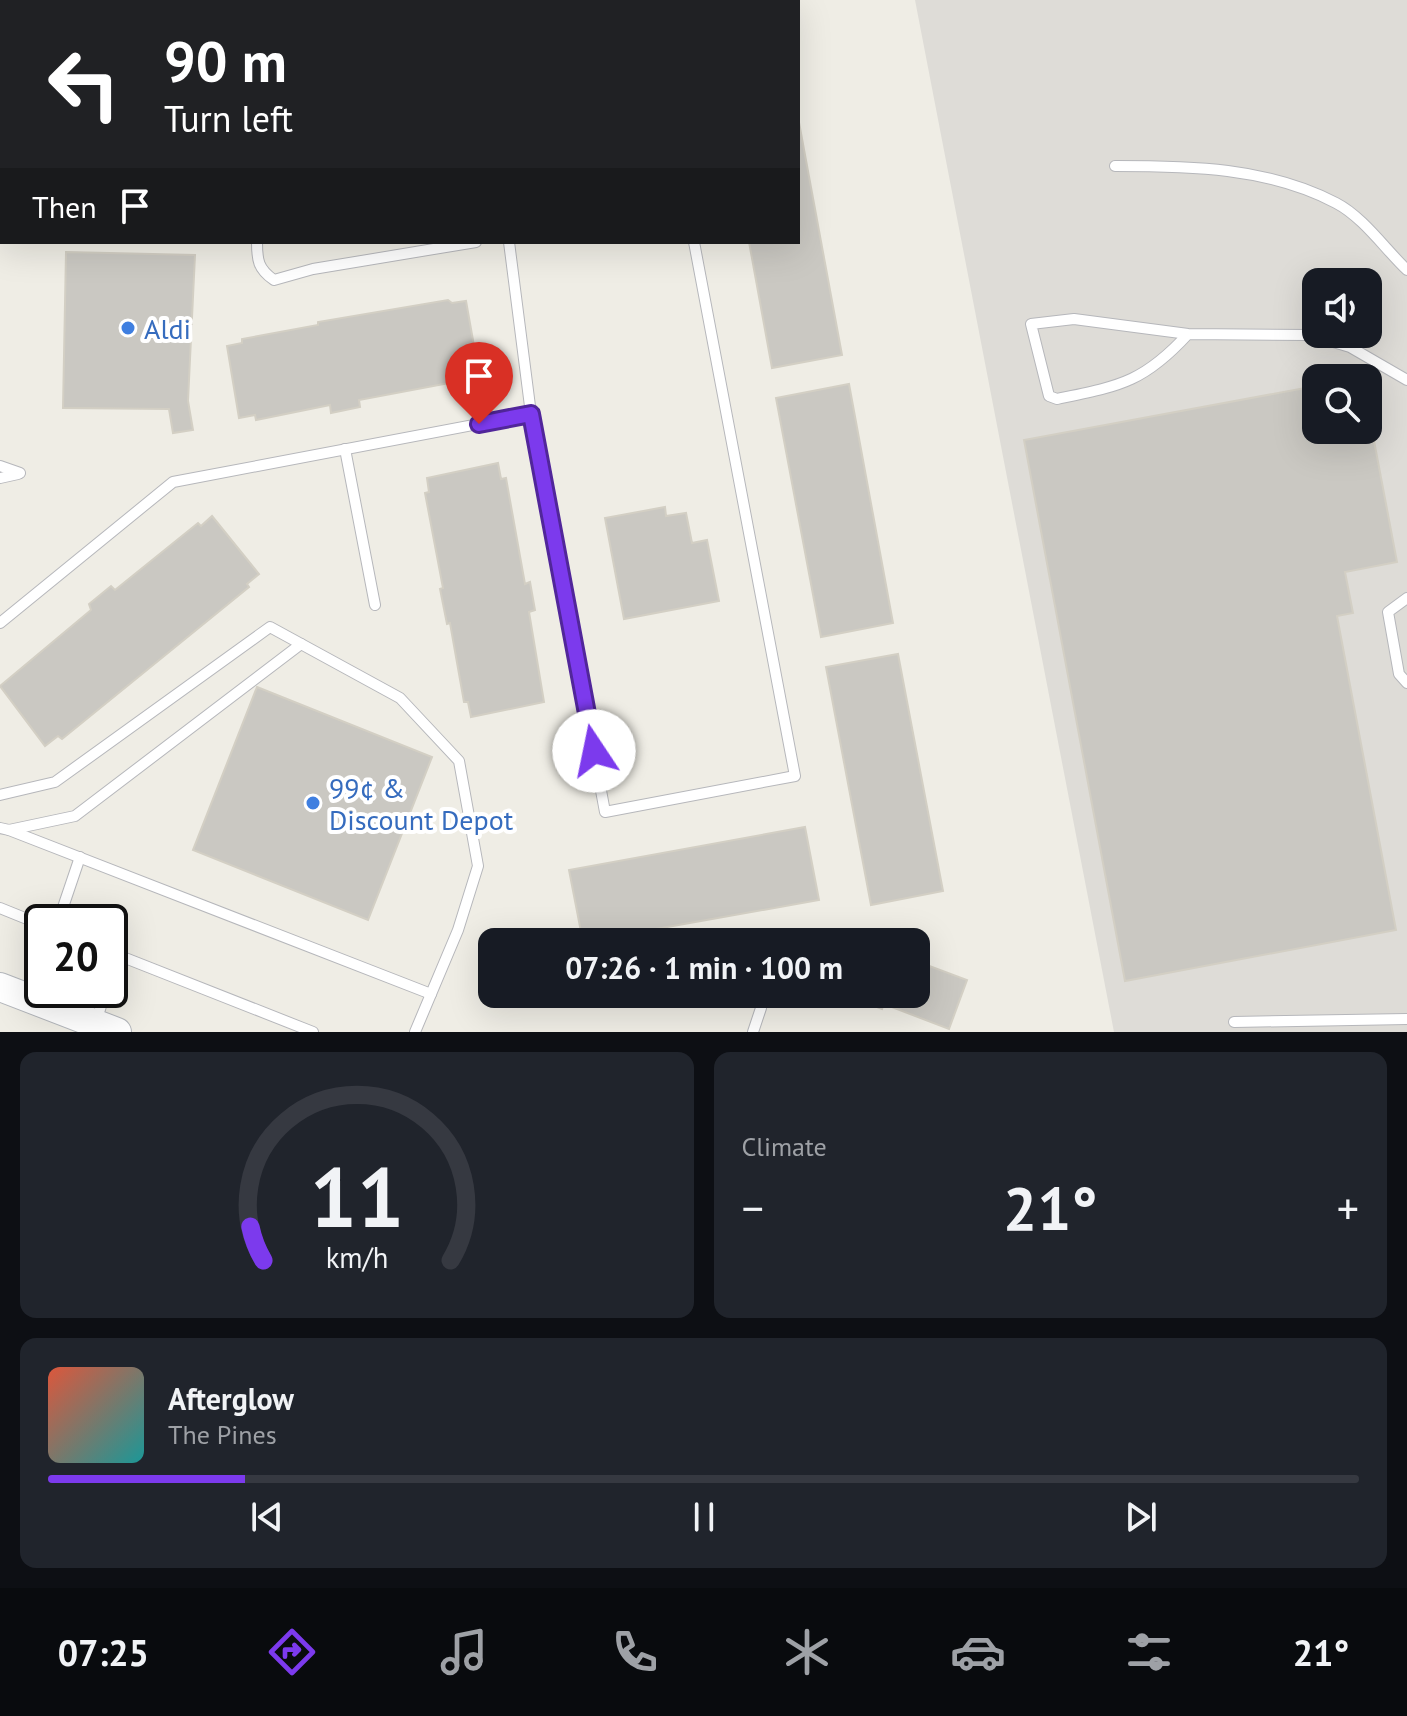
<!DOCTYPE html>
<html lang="en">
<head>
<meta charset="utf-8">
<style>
  :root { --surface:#171b24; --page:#20242c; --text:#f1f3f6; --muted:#9ea1a6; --line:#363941; --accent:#7c3aed }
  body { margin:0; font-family:"PT Sans",sans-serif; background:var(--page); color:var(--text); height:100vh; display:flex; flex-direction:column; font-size:30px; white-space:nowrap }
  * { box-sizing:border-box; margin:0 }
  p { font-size:26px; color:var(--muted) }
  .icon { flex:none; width:44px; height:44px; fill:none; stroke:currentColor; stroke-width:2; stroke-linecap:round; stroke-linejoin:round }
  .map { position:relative; height:1032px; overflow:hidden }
  .drawer { display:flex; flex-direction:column; gap:20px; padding:20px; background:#0d0f14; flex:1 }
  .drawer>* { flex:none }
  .hud { position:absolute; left:0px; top:0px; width:800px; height:244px; box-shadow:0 8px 32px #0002; background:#202124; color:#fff; overflow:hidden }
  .fabs { position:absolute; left:1302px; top:268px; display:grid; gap:16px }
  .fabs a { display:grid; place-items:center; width:80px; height:80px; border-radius:16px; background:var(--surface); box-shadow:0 8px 32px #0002; font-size:40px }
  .speed { position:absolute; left:24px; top:904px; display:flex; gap:16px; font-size:40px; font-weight:700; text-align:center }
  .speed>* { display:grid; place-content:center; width:104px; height:104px; border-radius:50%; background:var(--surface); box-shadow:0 8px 32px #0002; line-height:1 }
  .speed .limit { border:4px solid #111; border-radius:12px; background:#fff; color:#111 }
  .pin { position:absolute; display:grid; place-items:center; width:68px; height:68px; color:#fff; margin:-82px -34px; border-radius:50% 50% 50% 0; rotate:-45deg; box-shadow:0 0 8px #0007 }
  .pin .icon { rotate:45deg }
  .me { position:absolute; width:88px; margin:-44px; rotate:349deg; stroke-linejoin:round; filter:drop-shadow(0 0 6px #0008) }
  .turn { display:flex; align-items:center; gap:28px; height:168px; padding:0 32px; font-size:36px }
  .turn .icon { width:104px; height:104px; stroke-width:2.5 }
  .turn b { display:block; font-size:56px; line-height:68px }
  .then { display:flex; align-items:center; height:76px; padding:0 32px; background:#0003; gap:16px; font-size:30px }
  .big { font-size:60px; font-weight:700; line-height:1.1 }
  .drawer .card { flex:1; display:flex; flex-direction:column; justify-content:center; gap:12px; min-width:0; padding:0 28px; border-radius:16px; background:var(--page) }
  .drawer .dial { align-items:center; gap:0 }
  .dial svg { height:208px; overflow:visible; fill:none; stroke:var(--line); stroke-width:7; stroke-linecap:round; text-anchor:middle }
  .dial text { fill:var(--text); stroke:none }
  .song { display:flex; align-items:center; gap:24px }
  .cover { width:96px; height:96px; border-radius:12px; background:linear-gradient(135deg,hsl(10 70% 55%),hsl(180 70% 35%)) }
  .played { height:8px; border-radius:4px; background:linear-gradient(90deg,var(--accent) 15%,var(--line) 15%) }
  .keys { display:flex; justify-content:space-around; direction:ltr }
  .heat { display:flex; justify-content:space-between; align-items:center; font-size:44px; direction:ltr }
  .drawer .tiles { flex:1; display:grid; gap:20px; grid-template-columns:1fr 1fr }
  .card:last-child { grid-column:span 2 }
  .trip { position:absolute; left:478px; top:928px; width:452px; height:80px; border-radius:16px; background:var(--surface); box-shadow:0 8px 32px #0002; font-weight:700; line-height:80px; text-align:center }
  .dock { display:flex; height:128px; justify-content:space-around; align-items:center; background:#090b0e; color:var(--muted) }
  .dock .icon { width:56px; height:56px }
  .dock .selected { color:var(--accent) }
  .dock b { font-size:36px; color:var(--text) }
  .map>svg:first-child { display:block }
  .industrial { fill:#dedcd7; fill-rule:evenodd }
  .building { fill:#cac8c2; stroke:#d3cfc4; stroke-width:2 }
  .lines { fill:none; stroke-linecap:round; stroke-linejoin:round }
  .lane-casing { stroke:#b6b7bb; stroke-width:12 }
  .secondary-casing { stroke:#b4b7bc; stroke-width:30 }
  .primary-casing { stroke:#ebc862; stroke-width:34 }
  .lane { stroke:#fff; stroke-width:10 }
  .secondary { stroke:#fff; stroke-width:28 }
  .primary { stroke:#fcf0ad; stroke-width:32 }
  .route-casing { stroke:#51269a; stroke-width:20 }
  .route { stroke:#7c3aed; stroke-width:14 }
  .shop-dot { fill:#3f7fe0; stroke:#fff; stroke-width:3 }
  .labels { text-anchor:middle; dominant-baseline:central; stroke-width:8; stroke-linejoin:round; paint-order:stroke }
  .shop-label { font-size:28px; fill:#366cbe; stroke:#fff; text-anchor:start }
</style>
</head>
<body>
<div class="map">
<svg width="1407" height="1032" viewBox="0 0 1407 1032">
  <rect width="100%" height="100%" fill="#efede5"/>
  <!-- industrial -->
  <path class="industrial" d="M915,0H1407V1032H1114ZM1316,282H1368V334H1316ZM1316,378H1368V430H1316Z"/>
  <!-- building -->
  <g class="building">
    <path d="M0,0H49L2,2L0,40Z"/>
    <path d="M333,0H464L331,2Z"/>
    <path d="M524,0H644L522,2Z"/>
    <path d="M798,117L842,355L772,368L749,242H798Z"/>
    <path d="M66,252L195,255L188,401L193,430L173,433L169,409L63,408Z"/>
    <path d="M448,300L452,303L466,301L479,374L465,380L359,400L360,407L331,413L330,405L256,420L255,415L239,418L227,346L242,343V339L318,325V322Z"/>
    <path d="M849,384L893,623L821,637L776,398Z"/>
    <path d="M1316,386V430H1368V409L1397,562L1345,572L1353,613L1337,616L1396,930L1125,981L1024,440Z"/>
    <path d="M498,463L501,479L506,478L525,584L530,582L535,610L529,612L544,702L471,717L468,702H464L450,623L447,624L440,589L443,588L425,493L429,492L427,478Z"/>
    <path d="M665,507L666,516L686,513L692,543L707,540L719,601L624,619L605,518Z"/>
    <path d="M212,516L259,574L247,584L249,587L62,739L58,736L45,746L0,686L91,610L89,604L111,586L115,590L198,523L201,526Z"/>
    <path d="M898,654L943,891L871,905L826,667Z"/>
    <path d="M257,687L432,757L368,920L193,850Z"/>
    <path d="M805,827L819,900L583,942L569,870Z"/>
    <path d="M916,961L967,980L949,1029L884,1004L882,1009L843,994H916Z"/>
  </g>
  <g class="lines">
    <defs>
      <g id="lane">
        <path d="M709,0L711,2"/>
        <path d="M1115,166C1189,166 1268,167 1336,203C1363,217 1385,249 1407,270"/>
        <path d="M257,242C257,260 258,269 274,280L313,269L476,242"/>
        <path d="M509,242L531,414"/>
        <path d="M1188,334C1143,383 1119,386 1057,399L1049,396L1031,324L1074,319L1188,334L1310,335L1350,347L1407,380"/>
        <path d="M345,449L375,605"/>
        <path d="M0,466L20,473"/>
        <path d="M0,478L18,474"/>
        <path d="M1407,598L1388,612L1399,674L1407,683"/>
        <path d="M0,623L173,482L531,414L605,812L795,776L694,242"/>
        <path d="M0,795L55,782L270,627L400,698L459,761L478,866L458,930L415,1032"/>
        <path d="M0,828L9,830L75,816L301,644"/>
        <path d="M9,830L431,994"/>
        <path d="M0,908L42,925"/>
        <path d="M58,922L80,857"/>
        <path d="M110,952L313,1032"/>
        <path d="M110,979L118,955"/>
        <path d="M96,1022L106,990"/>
        <path d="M1234,1022L1407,1019"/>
        <path d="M753,1032L761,1008"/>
      </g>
      <path id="secondary" d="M0,987L117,1032"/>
      <g id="primary">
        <path d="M118,2L120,0"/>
        <path d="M0,96L2,94"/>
      </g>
    </defs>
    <!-- lane casing -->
    <use href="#lane" class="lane-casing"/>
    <!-- secondary casing -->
    <use href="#secondary" class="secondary-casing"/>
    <!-- primary casing -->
    <use href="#primary" class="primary-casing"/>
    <!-- lane -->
    <use href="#lane" class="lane"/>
    <!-- secondary -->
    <use href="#secondary" class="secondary"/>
    <!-- primary -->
    <use href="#primary" class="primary"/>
  </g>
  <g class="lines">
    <defs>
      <path id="route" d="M479,424L531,414L594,751"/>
    </defs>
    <!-- route casing -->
    <use href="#route" class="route-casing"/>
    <!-- route -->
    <use href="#route" class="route"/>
  </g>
  <!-- markers -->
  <g class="shop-dot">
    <circle cx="128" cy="328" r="8"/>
    <circle cx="313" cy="803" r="8"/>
  </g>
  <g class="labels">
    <!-- shop labels -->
    <g class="shop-label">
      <text x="144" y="328">Aldi</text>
      <text x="329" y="787">99¢ &amp;<tspan x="329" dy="32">Discount Depot</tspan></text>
    </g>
  </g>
</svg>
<div class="fabs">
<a><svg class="icon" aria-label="sound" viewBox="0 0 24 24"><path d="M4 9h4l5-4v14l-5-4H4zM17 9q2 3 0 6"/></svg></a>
<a><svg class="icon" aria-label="search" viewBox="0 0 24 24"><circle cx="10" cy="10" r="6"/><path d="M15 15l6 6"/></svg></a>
</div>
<div class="speed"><div class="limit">20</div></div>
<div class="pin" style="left:479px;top:424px;background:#d93025"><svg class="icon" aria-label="arrive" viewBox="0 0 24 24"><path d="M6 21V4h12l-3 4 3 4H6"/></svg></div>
<svg class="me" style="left:594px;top:751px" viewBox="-20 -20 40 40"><circle r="19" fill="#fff"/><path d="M0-13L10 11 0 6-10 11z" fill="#7c3aed"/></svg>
<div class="trip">07:26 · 1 min · 100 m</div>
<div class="hud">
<div class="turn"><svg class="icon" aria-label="left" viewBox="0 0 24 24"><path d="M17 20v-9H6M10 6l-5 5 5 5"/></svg><div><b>90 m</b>Turn left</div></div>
<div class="then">Then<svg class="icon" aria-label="arrive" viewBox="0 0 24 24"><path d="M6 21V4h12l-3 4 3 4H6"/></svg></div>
</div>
</div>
<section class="drawer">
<div class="tiles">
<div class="card dial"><svg viewBox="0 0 100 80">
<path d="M14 69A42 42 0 1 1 86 69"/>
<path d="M14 69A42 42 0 0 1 9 56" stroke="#7c3aed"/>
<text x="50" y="56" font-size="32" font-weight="700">11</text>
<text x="50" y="72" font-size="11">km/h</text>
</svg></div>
<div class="card"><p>Climate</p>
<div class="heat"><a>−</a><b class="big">21°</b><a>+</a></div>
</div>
<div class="card">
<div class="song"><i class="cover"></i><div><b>Afterglow</b><p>The Pines</p></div></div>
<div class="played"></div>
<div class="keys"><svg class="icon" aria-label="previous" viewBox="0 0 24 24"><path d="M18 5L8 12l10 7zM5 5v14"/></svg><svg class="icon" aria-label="pause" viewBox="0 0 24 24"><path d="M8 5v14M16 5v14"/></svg><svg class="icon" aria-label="next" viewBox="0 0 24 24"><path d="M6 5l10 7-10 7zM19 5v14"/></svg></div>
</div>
</div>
</section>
<nav class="dock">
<b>07:25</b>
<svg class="icon selected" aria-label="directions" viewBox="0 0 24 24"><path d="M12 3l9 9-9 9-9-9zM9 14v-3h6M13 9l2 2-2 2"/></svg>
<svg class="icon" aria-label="music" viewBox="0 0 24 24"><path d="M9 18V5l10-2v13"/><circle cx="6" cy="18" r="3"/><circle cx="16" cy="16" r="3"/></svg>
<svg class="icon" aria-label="phone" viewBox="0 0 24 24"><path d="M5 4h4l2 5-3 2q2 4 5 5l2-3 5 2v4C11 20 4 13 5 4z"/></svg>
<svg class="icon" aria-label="climate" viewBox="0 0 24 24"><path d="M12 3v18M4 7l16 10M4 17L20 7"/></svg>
<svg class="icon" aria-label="car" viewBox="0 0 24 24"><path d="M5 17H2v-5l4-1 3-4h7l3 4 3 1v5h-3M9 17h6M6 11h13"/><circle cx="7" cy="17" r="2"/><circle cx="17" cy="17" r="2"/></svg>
<svg class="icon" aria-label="filters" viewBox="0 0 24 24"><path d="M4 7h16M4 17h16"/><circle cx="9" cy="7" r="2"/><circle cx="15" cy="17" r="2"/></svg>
<b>21°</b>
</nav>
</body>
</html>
